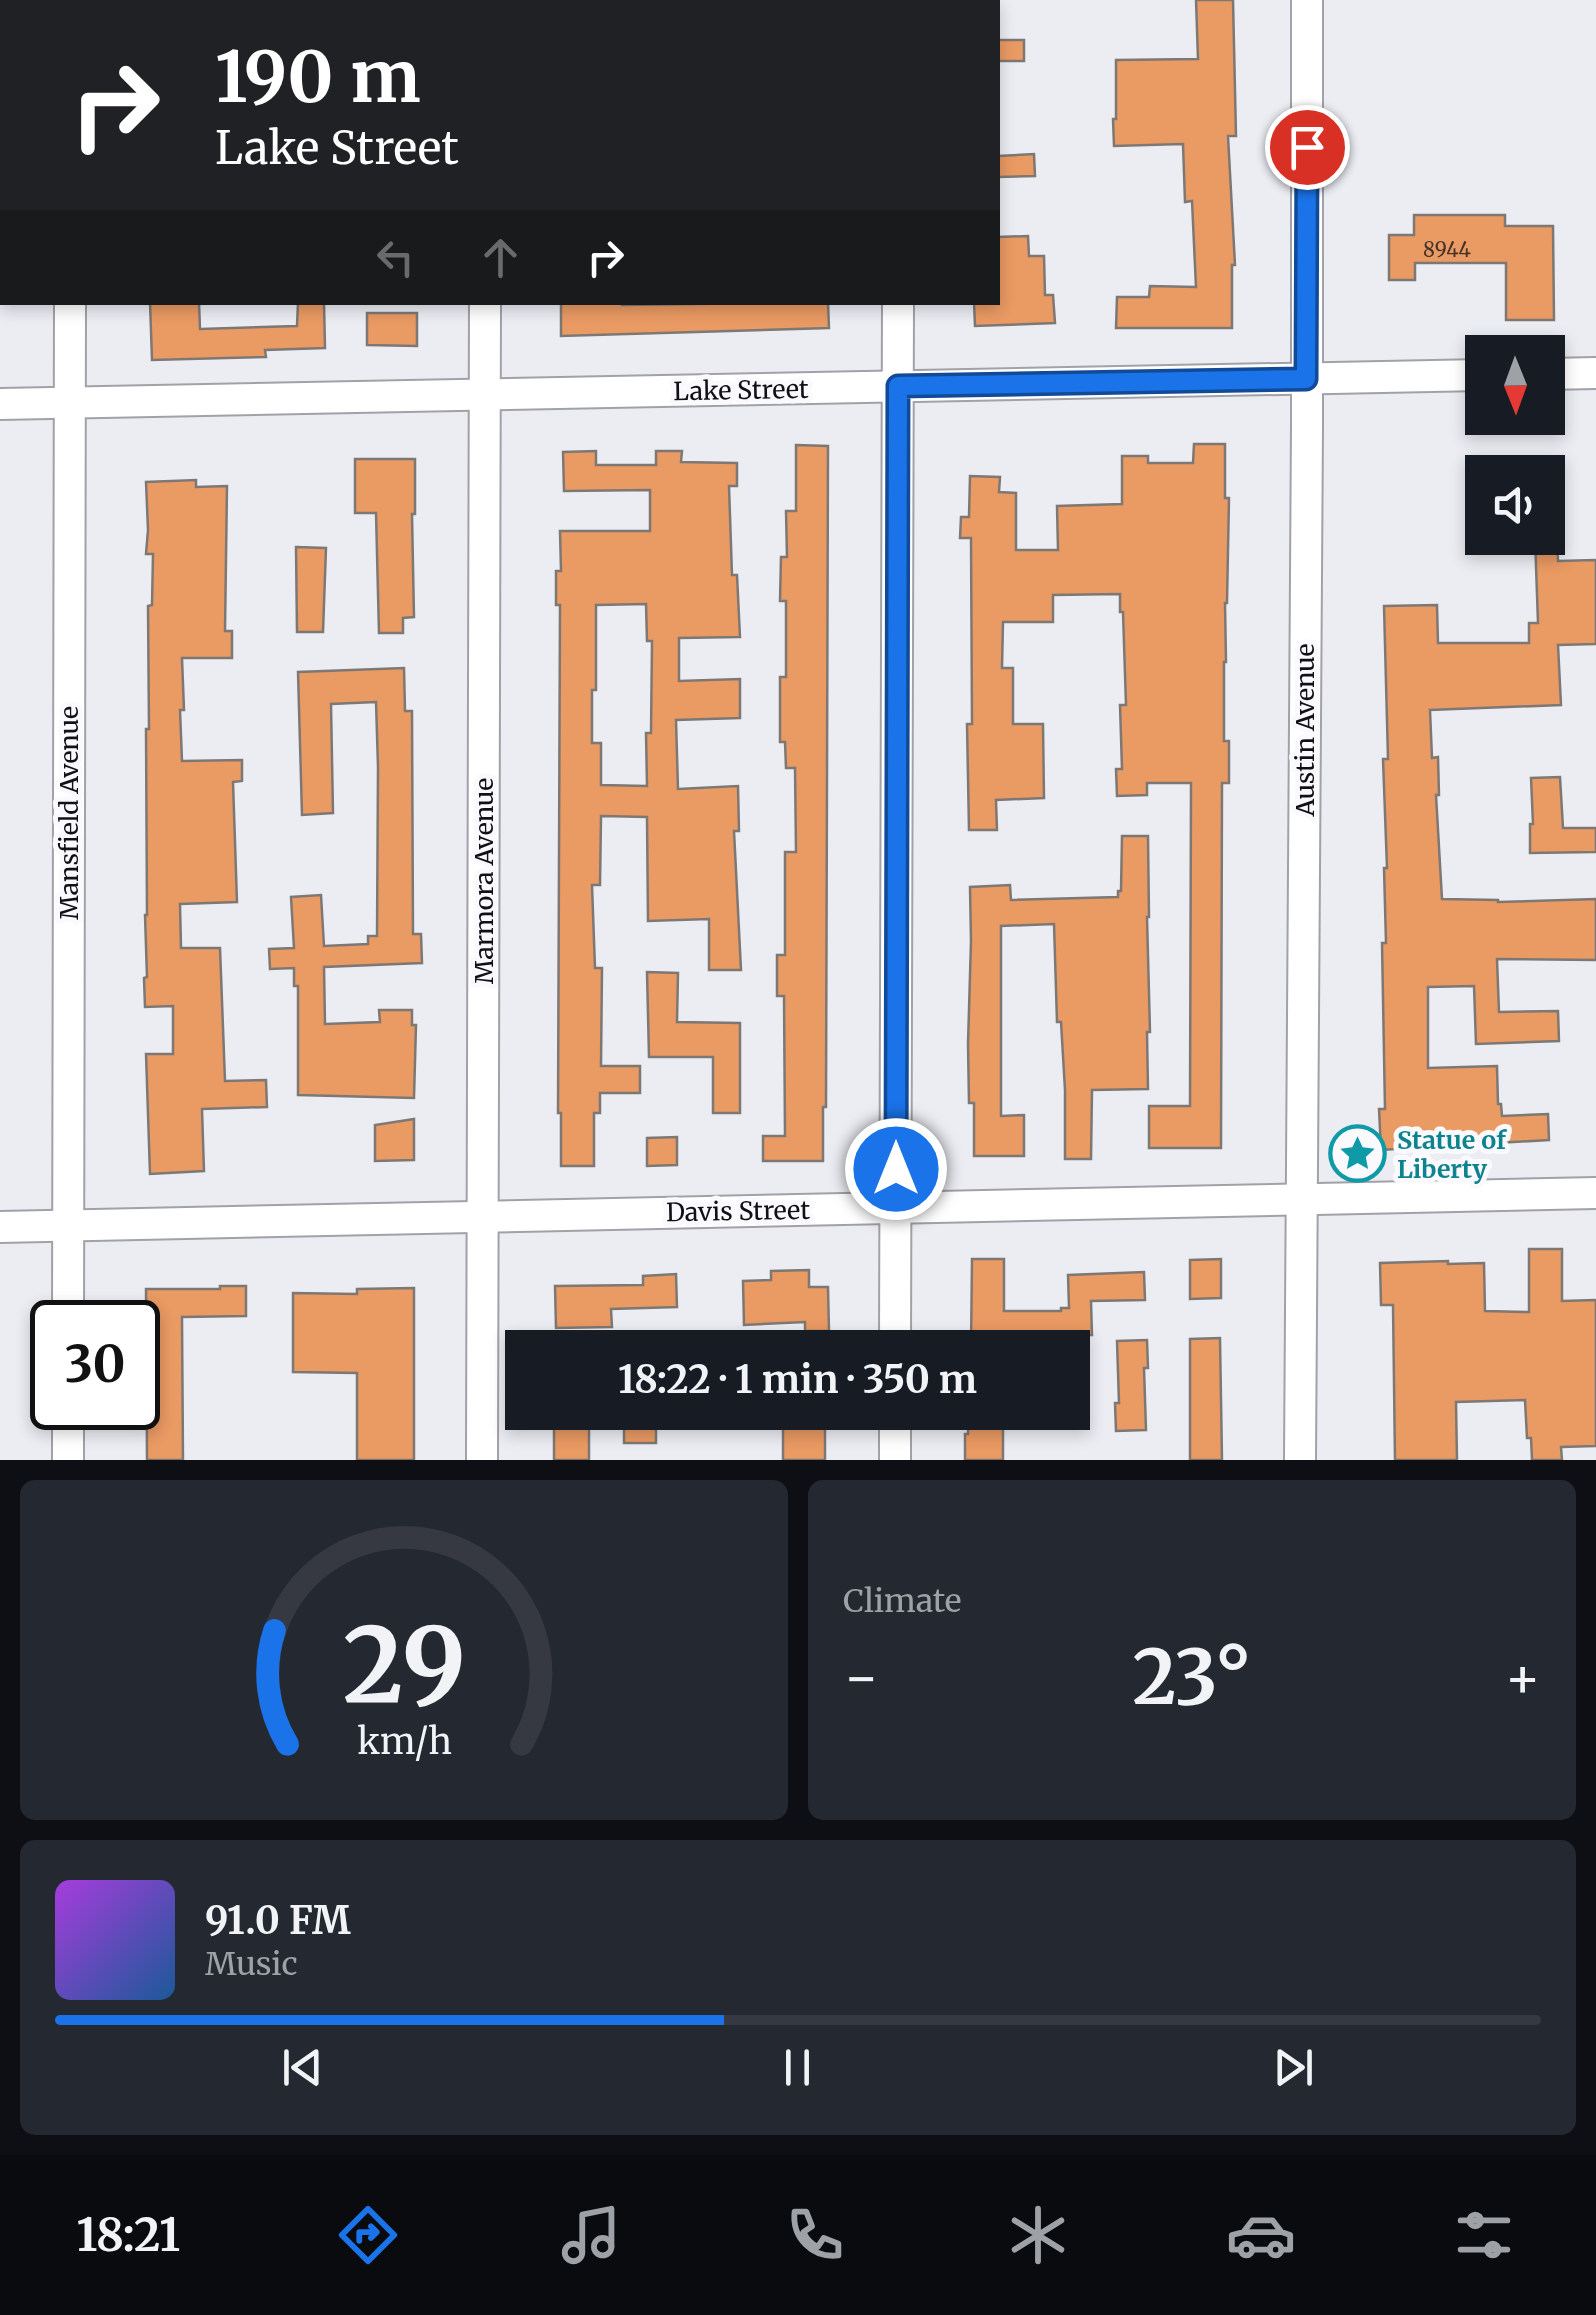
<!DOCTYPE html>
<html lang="en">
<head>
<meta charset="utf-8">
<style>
  :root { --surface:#171b24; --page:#242831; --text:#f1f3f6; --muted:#9ea1a6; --line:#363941; --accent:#1a73e8 }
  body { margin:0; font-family:Merriweather,serif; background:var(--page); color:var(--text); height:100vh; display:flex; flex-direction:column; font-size:38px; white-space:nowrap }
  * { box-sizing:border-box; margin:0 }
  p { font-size:32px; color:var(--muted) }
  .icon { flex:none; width:55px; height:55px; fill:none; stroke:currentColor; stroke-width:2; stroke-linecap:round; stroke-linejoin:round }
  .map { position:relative; height:1460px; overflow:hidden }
  .side { display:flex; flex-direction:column; gap:20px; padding:20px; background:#0d0f14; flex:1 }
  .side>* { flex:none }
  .hud { position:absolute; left:0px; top:0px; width:1000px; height:305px; box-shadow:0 5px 15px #0003; background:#202124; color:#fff; overflow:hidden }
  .needle { width:65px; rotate:179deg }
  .tools { position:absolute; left:1465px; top:335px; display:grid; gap:20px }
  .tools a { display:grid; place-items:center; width:100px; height:100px; border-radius:0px; background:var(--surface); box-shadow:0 5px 15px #0003; font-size:50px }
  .speed { position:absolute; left:30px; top:1300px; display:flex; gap:20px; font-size:50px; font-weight:700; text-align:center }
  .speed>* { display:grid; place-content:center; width:130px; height:130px; border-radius:50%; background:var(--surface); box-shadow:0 5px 15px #0003; line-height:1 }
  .speed .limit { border:5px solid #111; border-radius:15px; background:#fff; color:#111 }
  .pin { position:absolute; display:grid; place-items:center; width:85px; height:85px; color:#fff; margin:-42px; border:5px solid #fff; border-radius:50%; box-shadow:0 2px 10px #0007 }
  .me { position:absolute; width:110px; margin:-55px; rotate:0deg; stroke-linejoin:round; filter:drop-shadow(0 0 8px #0008) }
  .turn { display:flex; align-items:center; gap:35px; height:210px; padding:0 50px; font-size:45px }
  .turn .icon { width:130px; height:130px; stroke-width:2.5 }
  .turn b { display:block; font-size:70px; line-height:85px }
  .lanes { display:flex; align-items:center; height:95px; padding:0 50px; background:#0003; justify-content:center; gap:50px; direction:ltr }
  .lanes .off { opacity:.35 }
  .big { font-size:75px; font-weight:700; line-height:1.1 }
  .side .tile { flex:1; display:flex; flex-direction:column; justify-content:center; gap:15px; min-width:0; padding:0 35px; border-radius:15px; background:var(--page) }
  .side .dial { align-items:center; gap:0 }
  .dial svg { height:260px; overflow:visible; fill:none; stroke:var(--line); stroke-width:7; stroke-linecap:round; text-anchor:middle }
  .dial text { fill:var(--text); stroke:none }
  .song { display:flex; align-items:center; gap:30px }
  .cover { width:120px; height:120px; border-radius:15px; background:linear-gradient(135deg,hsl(280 70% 55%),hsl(210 70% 35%)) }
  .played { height:10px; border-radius:5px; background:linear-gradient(90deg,var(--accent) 45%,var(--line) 45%) }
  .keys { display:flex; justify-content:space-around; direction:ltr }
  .heat { display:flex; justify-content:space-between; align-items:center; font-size:55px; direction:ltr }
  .side .tiles { flex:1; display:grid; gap:20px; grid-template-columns:1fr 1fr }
  .tile:last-child { grid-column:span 2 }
  .trip { position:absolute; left:505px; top:1330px; width:585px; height:100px; border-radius:0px; background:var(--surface); box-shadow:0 5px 15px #0003; font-weight:700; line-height:100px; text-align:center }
  .tab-bar { display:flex; height:160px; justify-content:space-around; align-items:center; background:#090b0e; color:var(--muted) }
  .tab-bar .icon { width:70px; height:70px }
  .tab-bar .on { color:var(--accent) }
  .tab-bar b { font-size:45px; color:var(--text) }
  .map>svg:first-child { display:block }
  .building { fill:#ea9a63; stroke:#7e7875; stroke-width:2.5; fill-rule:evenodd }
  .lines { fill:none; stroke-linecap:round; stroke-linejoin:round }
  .minor-casing { stroke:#a1a1a7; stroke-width:34 }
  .minor { stroke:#fff; stroke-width:30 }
  .route-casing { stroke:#114b97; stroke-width:25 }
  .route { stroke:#1a73e8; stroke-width:18 }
  .labels { text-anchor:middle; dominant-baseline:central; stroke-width:10; stroke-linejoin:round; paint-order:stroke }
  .number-label { font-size:20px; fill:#463327 }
  .street-label { font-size:25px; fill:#101113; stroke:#fafafe }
  .culture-label { font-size:25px; font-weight:bold; fill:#0d838f; stroke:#fafafe; text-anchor:start }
</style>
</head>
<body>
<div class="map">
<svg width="1596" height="1460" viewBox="0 0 1596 1460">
  <rect width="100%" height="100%" fill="#ecedf3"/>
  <!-- building -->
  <g class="building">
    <path d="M1196,0H1233L1236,136H1228L1235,265H1232V328H1116L1117,297H1149L1150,286L1196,287L1192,201L1185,202L1183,144L1114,146L1113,119H1116V60L1198,59Z"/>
    <rect x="998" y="40" width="26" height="21"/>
    <path d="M1034,154L1035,176L998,177V156Z"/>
    <path d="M1414,215H1505V226H1553L1554,320H1506V263H1415V280H1389V235H1414Z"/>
    <path d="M1028,236L1029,256H1044L1045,295H1053L1055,323L975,326L974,302H998V237Z"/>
    <path d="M150,302H199L200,329L297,326L298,302H324L325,348L265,350L266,357L152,360Z"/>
    <path d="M561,302H622V305L828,302L829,328L561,336Z"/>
    <path d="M367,313H417V346L367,345Z"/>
    <path d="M1194,444H1225V498H1229L1227,603H1225L1226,662H1224V741H1229V783H1222L1221,1148H1149V1106H1190L1191,783H1147V795L1117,796L1116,769H1122L1120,705H1126L1123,612H1120V594L1053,595V622H1003L1002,668H1013V724H1043L1044,798L996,800L997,830H969L967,724H972L971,538H960L961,517H969L970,476L1000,477L999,492L1016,493V550H1058L1057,506L1122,504V456H1148V463H1193Z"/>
    <path d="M796,445L828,446L826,1107H823V1161H763V1136H785L784,996H777V955H785V852H796L795,768H786L785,742H780V677H786V601H780L781,557H787L786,511H796Z"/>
    <path d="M596,451V465H656V451H682L681,462L737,463V486H729L732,575H737L740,637L679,638V681L740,679V718L676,720L678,789L738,786L739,831H734L741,970H709V919L648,921L647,817L601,816L600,885H592L595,968H602L601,1066H640V1093H600V1113H594V1166H561V1113H558L560,605H556V571H561L560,531H650V490L564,491L563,452ZM646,604L647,641H652L651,733H646L647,786L601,785V743H592V690H596V605Z"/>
    <path d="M355,459H415V514H412L414,617L403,618V633H379L376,513H355Z"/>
    <path d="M196,480V487L227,486L225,631H232V658H182L184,710H180L182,761L242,760V781L233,782L237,902L180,904L181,948H220L225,1081L266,1080L267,1107L202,1109L204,1171L150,1174L146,1054H173V1006L145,1007L144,978L147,977L145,915H147L146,729H149L148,606L152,605L153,554H146L148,530L146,482Z"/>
    <path d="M1535,538H1557L1558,561L1596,560V644L1558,645L1561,705L1430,710L1432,758L1438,757L1439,795H1436L1442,899L1498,900V902L1596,899V960L1497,959L1499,1012L1558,1011L1559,1041L1476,1044L1474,986L1428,987V1068L1497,1066L1498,1104H1501L1502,1116L1548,1114L1549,1140L1381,1150L1379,1109H1385L1382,943H1386L1384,868H1387L1383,759H1388L1384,606L1437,605L1438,643H1529V623H1538Z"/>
    <path d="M296,547L326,548L323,632H297Z"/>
    <path d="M404,668L405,711H412L413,934H421L422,963L324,967L325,1024L380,1022L379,1010H412V1025H416L414,1098L298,1095V986H294V968L270,969L269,949L294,948L291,897L321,895L324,946L368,944V936H377L378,767L376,702L331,704L333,813L302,815L298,672Z"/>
    <path d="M1560,777L1563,828H1596V852L1530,853V824H1533L1531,778Z"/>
    <path d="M1122,836H1148L1149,917H1147L1150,1032H1147L1148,1089L1092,1090L1091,1159H1065V1090L1061,1022H1057L1054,924L1001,926V1116L1024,1115V1156H974V1103H969L968,1044L971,941L970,887L1010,885L1011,900L1118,897V891H1121Z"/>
    <path d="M647,972L678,973L677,1022L740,1023V1113H713V1057H649Z"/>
    <path d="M414,1119V1160L375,1161V1125Z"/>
    <path d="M677,1137V1165L647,1166V1138Z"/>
    <path d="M1529,1249H1562V1301L1596,1300V1446L1561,1447L1562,1460H1532L1531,1438H1527L1525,1400L1456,1402L1457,1460H1395L1393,1305H1381L1380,1263L1448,1261V1264L1484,1263L1485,1311L1529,1312Z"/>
    <path d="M972,1259H1004V1311H1061V1308H1069L1068,1275L1144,1272L1145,1300L1091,1301L1092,1335L1035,1337V1348H971Z"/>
    <path d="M1221,1259V1298L1190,1299V1260Z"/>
    <path d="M809,1270V1287H828L829,1331H805V1322L744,1325L743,1281L771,1280V1271Z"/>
    <path d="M676,1274L677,1307L611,1309L612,1327L556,1328L555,1286L643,1285V1276Z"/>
    <path d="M220,1286H246V1316L182,1317L183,1460H147L146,1289H220Z"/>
    <path d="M414,1288V1460H357V1373L293,1372V1293L357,1294V1289Z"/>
    <path d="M1220,1338L1222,1460H1190V1339Z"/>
    <path d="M1147,1340L1148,1368H1144L1146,1430L1116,1431L1115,1403H1119L1117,1341Z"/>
    <rect x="624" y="1412" width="32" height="31"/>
    <rect x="783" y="1412" width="42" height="48"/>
    <path d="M968,1412H1003V1460H965V1434H968Z"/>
    <path d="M589,1424V1460H554V1425Z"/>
  </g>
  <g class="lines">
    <defs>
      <g id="minor">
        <path d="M71,2V0"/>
        <path d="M486,2V0"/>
        <path d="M899,2V0"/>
        <path d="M1548,374L1596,373"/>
        <path d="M0,404L1482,375"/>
        <path d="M0,1227L1596,1193"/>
        <path d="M68,1322L70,302"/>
        <path d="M895,1348L898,302"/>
        <path d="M68,1460V1408"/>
        <path d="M482,1460L485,302"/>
        <path d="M895,1460V1412"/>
        <path d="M1300,1460L1307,427V0"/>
      </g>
    </defs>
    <!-- minor casing -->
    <use href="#minor" class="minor-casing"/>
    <!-- minor -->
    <use href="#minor" class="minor"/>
  </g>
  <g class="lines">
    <defs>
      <path id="route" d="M896,1169L898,386L1306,379L1307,147"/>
    </defs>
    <!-- route casing -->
    <use href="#route" class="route-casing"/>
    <!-- route -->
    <use href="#route" class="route"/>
  </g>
  <!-- icons -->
  <defs>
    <symbol id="sight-ring" viewBox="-11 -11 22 22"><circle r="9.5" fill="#fafafe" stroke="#0f9aa8" stroke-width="1.5"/><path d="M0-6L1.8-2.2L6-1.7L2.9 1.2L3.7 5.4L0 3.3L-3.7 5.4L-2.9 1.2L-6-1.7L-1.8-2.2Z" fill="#0f9aa8"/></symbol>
  </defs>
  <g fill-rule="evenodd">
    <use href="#sight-ring" x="1326" y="1122" width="63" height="63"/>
  </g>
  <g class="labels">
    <!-- number labels -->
    <g class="number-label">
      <text x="1447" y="249">8944</text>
    </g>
    <!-- street labels -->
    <g class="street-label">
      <text transform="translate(741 390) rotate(-1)">Lake Street</text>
      <text transform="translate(1305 730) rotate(-90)">Austin Avenue</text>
      <text transform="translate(69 813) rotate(-90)">Mansfield Avenue</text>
      <text transform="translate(484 881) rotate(-90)">Marmora Avenue</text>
      <text transform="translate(738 1211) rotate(-1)">Davis Street</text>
    </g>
    <!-- culture labels -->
    <g class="culture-label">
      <text x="1397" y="1140">Statue of<tspan x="1397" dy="29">Liberty</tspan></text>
    </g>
  </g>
</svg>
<div class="tools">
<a><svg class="needle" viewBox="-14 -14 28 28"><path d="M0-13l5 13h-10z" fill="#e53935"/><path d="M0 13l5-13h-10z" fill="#9ea1a6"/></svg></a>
<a><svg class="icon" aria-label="sound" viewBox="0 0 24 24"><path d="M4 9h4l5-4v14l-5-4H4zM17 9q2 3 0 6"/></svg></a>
</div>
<div class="speed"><div class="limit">30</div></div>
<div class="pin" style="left:1307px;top:147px;background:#d93025"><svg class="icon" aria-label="arrive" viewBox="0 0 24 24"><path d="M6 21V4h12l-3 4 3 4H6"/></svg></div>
<svg class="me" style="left:896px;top:1169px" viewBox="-20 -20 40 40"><circle r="17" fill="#1a73e8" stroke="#fff" stroke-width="3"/><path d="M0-11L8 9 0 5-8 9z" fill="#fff"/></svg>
<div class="trip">18:22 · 1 min · 350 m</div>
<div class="hud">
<div class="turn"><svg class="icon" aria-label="right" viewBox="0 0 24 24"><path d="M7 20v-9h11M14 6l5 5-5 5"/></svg><div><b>190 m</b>Lake Street</div></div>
<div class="lanes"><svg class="icon off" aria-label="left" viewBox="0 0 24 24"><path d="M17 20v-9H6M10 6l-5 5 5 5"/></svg><svg class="icon off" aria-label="ahead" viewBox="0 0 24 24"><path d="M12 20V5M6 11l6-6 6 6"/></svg><svg class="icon" aria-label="right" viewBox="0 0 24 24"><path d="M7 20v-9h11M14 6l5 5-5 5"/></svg></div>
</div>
</div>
<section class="side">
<div class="tiles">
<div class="tile dial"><svg viewBox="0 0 100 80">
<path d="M14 69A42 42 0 1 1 86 69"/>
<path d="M14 69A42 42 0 0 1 10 34" stroke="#1a73e8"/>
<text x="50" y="56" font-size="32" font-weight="700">29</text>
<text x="50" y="72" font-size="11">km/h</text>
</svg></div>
<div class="tile"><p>Climate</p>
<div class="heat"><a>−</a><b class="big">23°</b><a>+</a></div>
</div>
<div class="tile">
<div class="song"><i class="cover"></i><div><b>91.0 FM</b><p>Music</p></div></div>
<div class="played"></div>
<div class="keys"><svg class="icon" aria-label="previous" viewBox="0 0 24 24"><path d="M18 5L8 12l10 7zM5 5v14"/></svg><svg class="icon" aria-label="pause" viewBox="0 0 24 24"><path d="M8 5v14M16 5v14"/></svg><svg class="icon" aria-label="next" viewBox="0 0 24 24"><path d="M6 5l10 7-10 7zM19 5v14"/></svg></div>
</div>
</div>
</section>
<nav class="tab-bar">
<b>18:21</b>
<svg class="icon on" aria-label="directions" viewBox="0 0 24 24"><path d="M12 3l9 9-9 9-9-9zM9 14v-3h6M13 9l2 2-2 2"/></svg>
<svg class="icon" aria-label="music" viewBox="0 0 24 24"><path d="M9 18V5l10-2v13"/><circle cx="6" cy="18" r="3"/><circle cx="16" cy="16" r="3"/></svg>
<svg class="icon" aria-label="phone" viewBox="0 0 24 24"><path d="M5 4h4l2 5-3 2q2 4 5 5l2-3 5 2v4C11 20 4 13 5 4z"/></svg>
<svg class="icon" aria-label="climate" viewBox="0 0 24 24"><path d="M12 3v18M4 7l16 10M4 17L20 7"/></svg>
<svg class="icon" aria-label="car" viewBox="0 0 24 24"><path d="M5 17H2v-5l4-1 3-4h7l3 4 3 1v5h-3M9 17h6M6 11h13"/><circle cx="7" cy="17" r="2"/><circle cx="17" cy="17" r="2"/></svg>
<svg class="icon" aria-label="filters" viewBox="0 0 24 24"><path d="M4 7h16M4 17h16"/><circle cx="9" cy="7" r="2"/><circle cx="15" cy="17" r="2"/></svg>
</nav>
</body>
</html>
